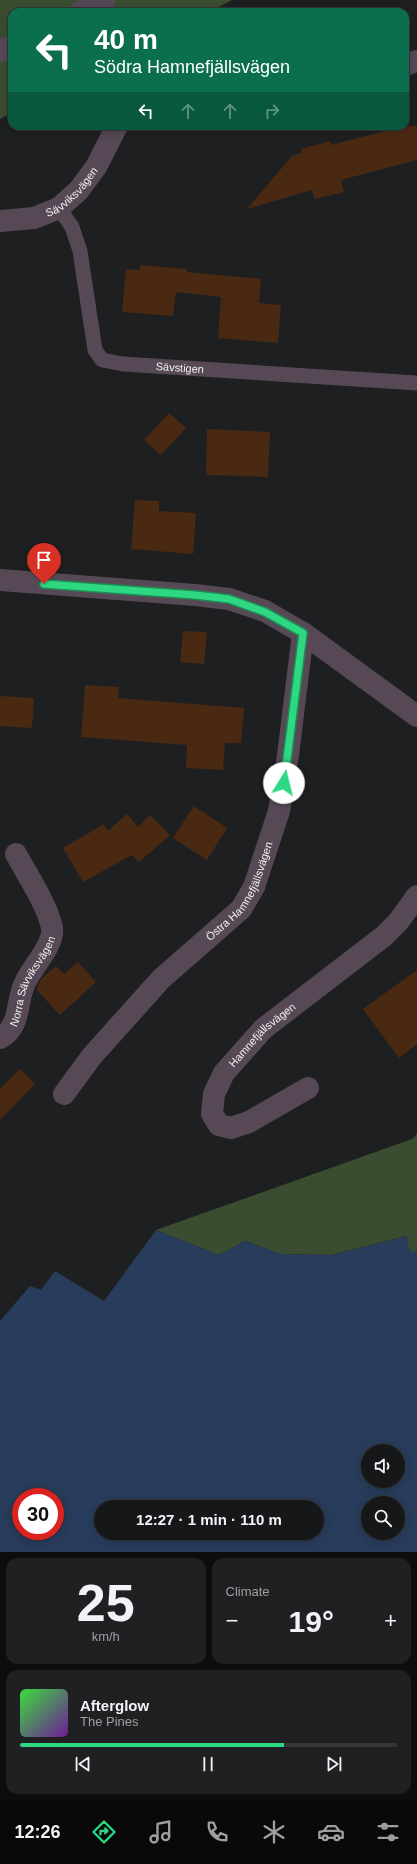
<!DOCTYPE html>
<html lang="en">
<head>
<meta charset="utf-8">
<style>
  :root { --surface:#161719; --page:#1f2022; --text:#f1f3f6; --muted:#9e9fa2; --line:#353638; --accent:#2ed883 }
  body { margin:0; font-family:Helvetica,sans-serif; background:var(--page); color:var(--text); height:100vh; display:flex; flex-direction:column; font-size:15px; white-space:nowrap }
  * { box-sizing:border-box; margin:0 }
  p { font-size:13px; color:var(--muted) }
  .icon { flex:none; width:22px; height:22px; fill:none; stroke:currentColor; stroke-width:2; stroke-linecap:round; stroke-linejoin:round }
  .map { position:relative; height:1552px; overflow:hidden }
  .panel { display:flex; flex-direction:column; gap:6px; padding:6px; background:#0c0d0e; flex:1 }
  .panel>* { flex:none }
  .guide { position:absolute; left:8px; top:8px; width:401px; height:122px; border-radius:12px; box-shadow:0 2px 10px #0003,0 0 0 1px var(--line); background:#0b6e4f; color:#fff; overflow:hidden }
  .tools { position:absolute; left:361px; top:1444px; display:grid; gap:8px }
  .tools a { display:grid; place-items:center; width:44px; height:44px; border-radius:50%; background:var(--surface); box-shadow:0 2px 10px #0003,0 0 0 1px var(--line); font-size:20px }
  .speed { position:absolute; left:12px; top:1488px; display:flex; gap:8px; font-size:20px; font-weight:700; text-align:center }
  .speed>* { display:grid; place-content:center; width:52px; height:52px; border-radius:50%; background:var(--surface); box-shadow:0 2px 10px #0003,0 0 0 1px var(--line); line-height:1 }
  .speed .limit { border:6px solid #d22; background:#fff; color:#111 }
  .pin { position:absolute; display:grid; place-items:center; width:34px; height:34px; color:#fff; margin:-41px -17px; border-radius:50% 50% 50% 0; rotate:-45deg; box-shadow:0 0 4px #0007 }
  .pin .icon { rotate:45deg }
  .me { position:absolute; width:44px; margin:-22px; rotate:9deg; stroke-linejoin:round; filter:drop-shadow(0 0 3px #0008) }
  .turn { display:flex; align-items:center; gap:14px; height:84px; padding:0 20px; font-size:18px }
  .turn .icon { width:52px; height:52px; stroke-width:2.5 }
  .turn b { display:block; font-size:28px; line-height:34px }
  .lanes { display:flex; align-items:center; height:38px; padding:0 20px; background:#0003; justify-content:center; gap:20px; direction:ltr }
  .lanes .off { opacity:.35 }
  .big { font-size:30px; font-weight:700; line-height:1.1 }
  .panel .widget { flex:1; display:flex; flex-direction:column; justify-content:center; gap:6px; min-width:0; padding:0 14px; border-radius:12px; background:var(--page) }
  .panel .dial { align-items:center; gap:0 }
  .dial b { font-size:52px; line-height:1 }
  .song { display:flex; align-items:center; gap:12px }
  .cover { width:48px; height:48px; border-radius:6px; background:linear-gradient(135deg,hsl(120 70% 55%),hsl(280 70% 35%)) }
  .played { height:4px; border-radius:2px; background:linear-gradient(90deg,var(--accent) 70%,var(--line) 70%) }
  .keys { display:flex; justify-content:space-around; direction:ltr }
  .heat { display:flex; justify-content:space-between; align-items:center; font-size:22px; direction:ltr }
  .panel .tiles { flex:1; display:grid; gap:6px; grid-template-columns:1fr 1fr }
  .widget:last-child { grid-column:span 2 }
  .trip { position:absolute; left:94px; top:1500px; width:230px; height:40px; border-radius:20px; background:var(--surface); box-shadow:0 2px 10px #0003,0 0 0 1px var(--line); font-weight:700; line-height:40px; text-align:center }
  .dock { display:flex; height:64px; justify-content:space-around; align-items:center; background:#09090a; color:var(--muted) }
  .dock .icon { width:28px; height:28px }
  .dock .selected { color:var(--accent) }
  .dock b { font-size:18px; color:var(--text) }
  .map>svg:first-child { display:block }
  .green { fill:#3a4d31 }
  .water { fill:#283c5b; fill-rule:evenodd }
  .building { fill:#4a2913 }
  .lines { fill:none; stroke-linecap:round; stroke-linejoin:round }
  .lane { stroke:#564955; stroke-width:15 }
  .street { stroke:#564955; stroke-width:22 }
  .route-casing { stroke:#1e8c55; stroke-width:10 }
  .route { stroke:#2ed883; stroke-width:7 }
  .labels { text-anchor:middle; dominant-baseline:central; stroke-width:4; stroke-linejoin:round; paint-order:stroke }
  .street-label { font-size:11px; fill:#eff0f1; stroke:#151618 }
</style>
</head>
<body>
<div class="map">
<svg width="417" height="1552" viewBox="0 0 417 1552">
  <rect width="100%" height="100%" fill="#1e1f21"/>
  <!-- green -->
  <g class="green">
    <path d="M0,0H232L209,12H12V113L0,119Z"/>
    <path d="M417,1134V1252H409L406,1236L331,1255L280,1254L245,1241L219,1255L156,1230L412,1139Z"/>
  </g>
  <!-- water -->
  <path class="water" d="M156,1230L219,1255L245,1241L280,1254L331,1255L407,1236L409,1251L417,1252V1552H0V1321L30,1286L41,1290L55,1271L104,1301ZM368,1451H398V1481H368ZM21,1497H55V1531H21ZM368,1503H398V1533H368ZM101,1507H317V1533H101Z"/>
  <!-- building -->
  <g class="building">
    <path d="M392,126H417V160L341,180L344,192L315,199L312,190L247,209L292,156L302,153L301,149L330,141L331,145L393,129Z"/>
    <path d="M140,265L187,269V272L261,279L259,303L281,305L278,343L218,338L221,297L176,292L173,316L122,312L126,269L140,270Z"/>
    <path d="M169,413L186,428L161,455L144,440Z"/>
    <path d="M207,429L270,432L268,477L206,475Z"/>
    <path d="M135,500L159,501V511L196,513L193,554L131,549Z"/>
    <path d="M183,631L207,632L204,664L180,662Z"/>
    <path d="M85,685L119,687L118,698L244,708L241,743H225L223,770L186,768L187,745L81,737Z"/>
    <path d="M0,696L34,698L32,728L0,726Z"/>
    <path d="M194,806L227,828L207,860L173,838Z"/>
    <path d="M127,814L138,827L150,815L170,835L139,862L132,855L83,882L63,848L104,824L108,831Z"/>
    <path d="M78,962L96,982L60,1015L36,989L41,979L56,966L64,974Z"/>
    <path d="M417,970V1044L399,1058L363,1009Z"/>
    <path d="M20,1069L35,1084L0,1120V1089Z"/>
  </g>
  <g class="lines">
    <!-- lane -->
    <path class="lane" id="s1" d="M59,208L72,227L80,251L95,350L102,360L123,364L417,383"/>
    <!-- street -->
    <g class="street">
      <path d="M80,12L104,0"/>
      <path d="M0,51L12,46"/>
      <path d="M405,65L417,61"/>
      <path id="s2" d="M0,221L34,218L59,208L79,190L96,167L117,126"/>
      <path d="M0,580L195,595L229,599L265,611L303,633L417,716"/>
      <path id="s3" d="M0,1038C21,1027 16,1003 24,985C30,969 55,945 52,928C48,906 27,875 16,854"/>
      <path id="s4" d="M308,1088L249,1122L231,1128L219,1125L212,1114L214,1094L224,1073L263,1029L384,936L398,922L417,896"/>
      <path id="s5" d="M64,1094L92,1056L161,979L241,909L254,887L279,811L288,755L303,633"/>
    </g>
  </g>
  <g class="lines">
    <defs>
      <path id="route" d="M44,584L195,595L229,599L265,612L303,633L284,783"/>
    </defs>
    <!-- route casing -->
    <use href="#route" class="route-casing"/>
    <!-- route -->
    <use href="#route" class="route"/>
  </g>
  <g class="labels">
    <!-- street labels -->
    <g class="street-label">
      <text stroke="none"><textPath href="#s2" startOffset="81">Sävviksvägen</textPath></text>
      <text stroke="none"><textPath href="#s1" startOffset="239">Sävstigen</textPath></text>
      <text stroke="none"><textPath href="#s5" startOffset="271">Östra Hamnefjällsvägen</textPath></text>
      <text stroke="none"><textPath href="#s3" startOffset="67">Norra Sävviksvägen</textPath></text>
      <text stroke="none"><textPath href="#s4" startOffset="210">Hamnefjällsvägen</textPath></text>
    </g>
  </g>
</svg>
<div class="tools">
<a><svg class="icon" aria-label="sound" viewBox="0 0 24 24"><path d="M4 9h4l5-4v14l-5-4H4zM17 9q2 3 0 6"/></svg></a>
<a><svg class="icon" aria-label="search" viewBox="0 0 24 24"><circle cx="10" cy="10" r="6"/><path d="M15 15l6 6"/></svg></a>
</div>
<div class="speed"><div class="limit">30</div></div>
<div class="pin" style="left:44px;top:584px;background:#d93025"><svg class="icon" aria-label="arrive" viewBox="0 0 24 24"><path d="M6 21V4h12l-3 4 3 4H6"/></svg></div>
<svg class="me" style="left:284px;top:783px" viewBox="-20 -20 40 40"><circle r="19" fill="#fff"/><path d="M0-13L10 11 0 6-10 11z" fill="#2ed883"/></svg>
<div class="trip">12:27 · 1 min · 110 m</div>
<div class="guide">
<div class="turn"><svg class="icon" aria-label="left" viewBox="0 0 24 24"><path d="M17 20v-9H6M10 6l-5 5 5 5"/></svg><div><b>40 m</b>Södra Hamnefjällsvägen</div></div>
<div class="lanes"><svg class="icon" aria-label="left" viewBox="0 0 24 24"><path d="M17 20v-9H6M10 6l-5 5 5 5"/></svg><svg class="icon off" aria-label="ahead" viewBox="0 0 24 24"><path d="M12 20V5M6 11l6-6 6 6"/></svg><svg class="icon off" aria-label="ahead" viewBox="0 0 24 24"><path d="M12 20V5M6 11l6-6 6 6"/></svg><svg class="icon off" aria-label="right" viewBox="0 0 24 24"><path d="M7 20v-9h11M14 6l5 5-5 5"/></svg></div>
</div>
</div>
<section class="panel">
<div class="tiles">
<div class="widget dial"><b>25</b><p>km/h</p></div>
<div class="widget"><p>Climate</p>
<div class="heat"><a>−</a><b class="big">19°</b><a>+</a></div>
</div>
<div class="widget">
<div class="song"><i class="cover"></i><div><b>Afterglow</b><p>The Pines</p></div></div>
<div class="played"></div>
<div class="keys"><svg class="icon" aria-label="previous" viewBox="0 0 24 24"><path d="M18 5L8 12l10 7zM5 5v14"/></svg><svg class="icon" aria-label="pause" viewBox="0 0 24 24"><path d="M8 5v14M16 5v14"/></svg><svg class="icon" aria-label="next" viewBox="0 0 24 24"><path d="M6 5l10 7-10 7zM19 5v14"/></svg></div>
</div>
</div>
</section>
<nav class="dock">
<b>12:26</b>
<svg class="icon selected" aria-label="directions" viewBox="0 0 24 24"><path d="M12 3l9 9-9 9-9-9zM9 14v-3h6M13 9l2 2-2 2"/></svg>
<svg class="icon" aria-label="music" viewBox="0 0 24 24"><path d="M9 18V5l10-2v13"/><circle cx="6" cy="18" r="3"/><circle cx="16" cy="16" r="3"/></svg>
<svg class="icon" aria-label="phone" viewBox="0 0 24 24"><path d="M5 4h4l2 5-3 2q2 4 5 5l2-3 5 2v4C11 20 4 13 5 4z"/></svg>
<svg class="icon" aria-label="climate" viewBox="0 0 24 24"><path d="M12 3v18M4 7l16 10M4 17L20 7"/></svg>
<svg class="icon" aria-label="car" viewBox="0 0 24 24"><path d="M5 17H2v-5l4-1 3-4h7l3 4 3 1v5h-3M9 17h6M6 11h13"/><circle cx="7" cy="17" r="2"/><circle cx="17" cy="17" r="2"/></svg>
<svg class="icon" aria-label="filters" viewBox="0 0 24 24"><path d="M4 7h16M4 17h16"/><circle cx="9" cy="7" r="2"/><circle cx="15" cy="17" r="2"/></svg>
</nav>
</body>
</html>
